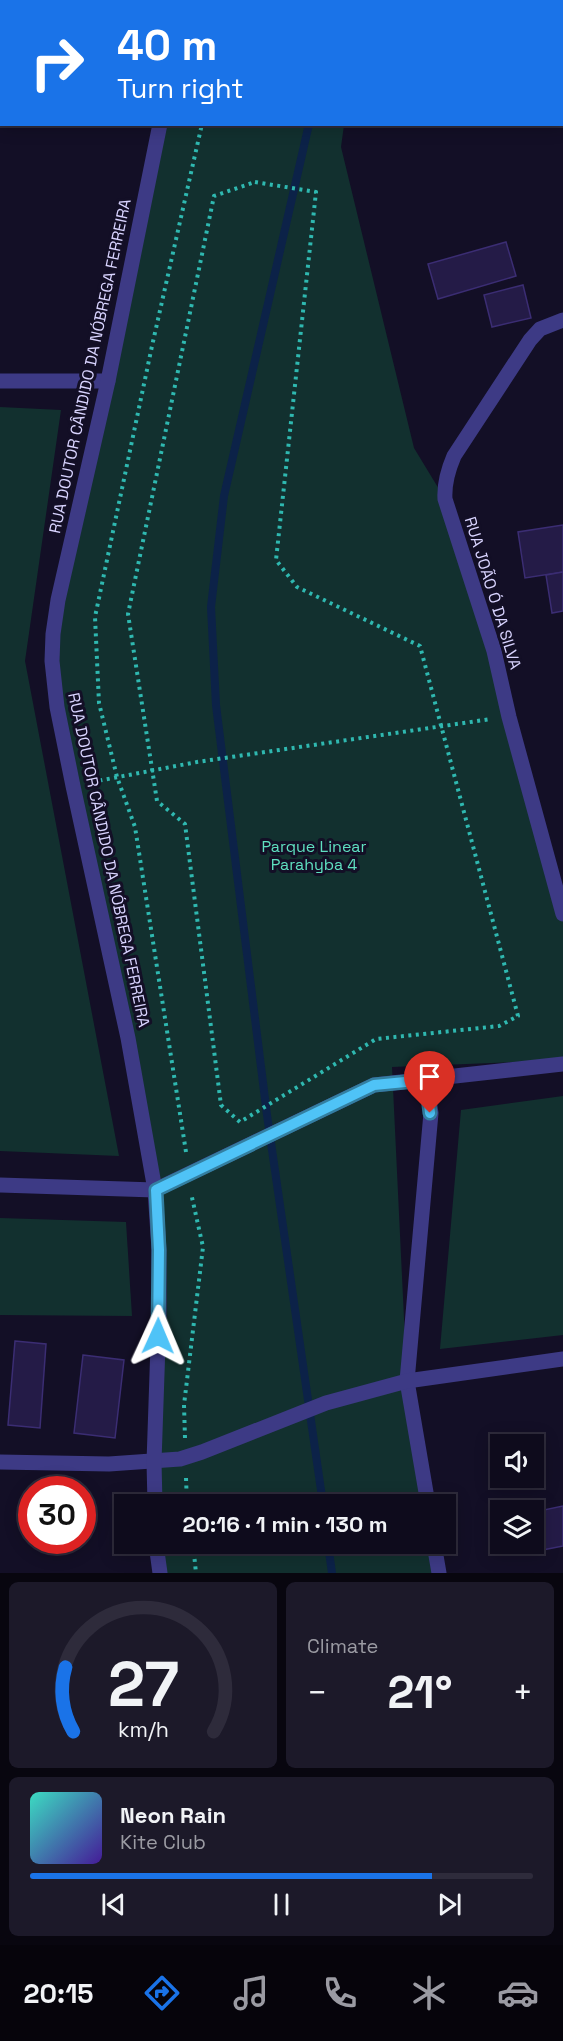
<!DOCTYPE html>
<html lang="en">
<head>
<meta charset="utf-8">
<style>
  :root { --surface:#0e0b1c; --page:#1c1929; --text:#f1f3f6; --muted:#9b9ba3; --line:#2e2b3b; --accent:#1a73e8 }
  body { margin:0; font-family:"Space Grotesk",sans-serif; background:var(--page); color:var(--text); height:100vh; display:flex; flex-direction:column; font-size:22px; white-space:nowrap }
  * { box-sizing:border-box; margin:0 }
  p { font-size:20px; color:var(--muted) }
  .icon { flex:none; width:33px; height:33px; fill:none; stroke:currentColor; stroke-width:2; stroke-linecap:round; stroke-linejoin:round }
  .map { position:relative; height:1573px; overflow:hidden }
  .side { display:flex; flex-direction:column; gap:9px; padding:9px; background:#08060f; flex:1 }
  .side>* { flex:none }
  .hud { position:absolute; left:0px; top:0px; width:564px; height:126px; box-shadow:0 3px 15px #0003,0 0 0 2px var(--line); background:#1a73e8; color:#fff; overflow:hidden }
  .fabs { position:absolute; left:490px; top:1434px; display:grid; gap:12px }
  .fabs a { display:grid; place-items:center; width:54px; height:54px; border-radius:0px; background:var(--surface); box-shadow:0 3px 15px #0003,0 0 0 2px var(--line); font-size:30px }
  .speed { position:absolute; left:18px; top:1476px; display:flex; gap:12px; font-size:30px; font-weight:700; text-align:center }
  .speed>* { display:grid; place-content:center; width:78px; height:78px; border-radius:50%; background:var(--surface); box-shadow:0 3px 15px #0003,0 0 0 2px var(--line); line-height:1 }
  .speed .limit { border:9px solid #d22; background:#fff; color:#111 }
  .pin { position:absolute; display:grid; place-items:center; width:51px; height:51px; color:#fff; margin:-62px -26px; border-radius:50% 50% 50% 0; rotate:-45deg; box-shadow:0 0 6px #0007 }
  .pin .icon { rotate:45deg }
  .me { position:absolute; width:66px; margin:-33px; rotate:1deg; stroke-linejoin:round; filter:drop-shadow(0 0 4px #0008) }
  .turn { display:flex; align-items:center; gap:21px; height:126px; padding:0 18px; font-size:27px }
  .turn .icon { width:78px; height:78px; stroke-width:2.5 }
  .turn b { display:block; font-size:42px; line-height:51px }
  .big { font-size:45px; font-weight:800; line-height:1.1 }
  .side .tile { flex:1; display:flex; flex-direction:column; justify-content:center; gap:9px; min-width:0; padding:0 21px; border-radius:9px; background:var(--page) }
  .side .dial { align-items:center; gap:0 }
  .dial svg { height:156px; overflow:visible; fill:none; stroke:var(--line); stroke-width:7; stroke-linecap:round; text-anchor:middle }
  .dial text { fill:var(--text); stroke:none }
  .song { display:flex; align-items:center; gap:18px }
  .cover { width:72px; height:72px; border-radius:9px; background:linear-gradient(135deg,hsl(170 70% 55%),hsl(260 70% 35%)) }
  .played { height:6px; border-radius:3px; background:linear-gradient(90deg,var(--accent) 80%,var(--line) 80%) }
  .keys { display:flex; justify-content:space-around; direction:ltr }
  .heat { display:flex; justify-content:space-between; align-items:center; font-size:33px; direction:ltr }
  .side .tiles { flex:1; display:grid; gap:9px; grid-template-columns:1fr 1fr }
  .tile:last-child { grid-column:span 2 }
  .trip { position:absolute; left:114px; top:1494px; width:342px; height:60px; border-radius:0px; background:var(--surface); box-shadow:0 3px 15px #0003,0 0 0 2px var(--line); font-weight:800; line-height:60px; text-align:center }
  .menu { display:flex; height:96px; justify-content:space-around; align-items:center; background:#06040b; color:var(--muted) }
  .menu .icon { width:42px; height:42px }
  .menu .current { color:var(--accent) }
  .menu b { font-size:27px; color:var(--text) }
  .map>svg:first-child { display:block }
  .green { fill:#12302f }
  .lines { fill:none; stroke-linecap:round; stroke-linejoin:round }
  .stream { stroke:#0c2248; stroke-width:8 }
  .building { fill:#241b47; stroke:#3b2d73; stroke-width:1.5 }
  .path { stroke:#2fb8b0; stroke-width:4; stroke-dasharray:3 4.5; stroke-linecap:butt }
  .minor { stroke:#3d3a85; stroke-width:15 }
  .route-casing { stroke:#337fa1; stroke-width:15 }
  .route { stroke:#4fc3f7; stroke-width:10 }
  .labels { text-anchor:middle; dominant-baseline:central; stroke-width:6; stroke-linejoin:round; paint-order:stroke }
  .street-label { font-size:16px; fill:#d9d4ff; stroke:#130f26 }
  .park-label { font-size:16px; fill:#5fe0c0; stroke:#130f26 }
</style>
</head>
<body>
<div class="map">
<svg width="563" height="1573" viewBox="0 0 563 1573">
  <rect width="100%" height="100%" fill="#130f26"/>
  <!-- green -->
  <g class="green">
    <path d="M160,125H344L341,147L414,448L445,499L563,922V1060L392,1067L407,1381L426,1504H155V1190L73,786L53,634Z"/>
    <path d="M0,407L61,410L25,661L119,1156L0,1151Z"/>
    <path d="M563,1096V1335L440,1349L461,1110Z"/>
    <path d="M0,1218L126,1222L132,1316L0,1315Z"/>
    <path d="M156,1544H432L437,1573H161Z"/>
  </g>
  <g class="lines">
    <!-- stream -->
    <g class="stream">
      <path d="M338,2V0"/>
      <path d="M309,124L224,496L211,607L216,705L267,1115L323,1504"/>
      <path d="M328,1544L332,1573"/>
    </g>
  </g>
  <!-- building -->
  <g class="building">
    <path d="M0,0H40V2H2V21H0Z"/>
    <rect x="0" y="70" width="2" height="44"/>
    <path d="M506,242L516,276L438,299L428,264Z"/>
    <path d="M523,285L531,318L492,327L484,295Z"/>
    <path d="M563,525V572L525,578L518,532Z"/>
    <path d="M563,572V611L552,613L546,575Z"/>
    <path d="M15,1341L46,1344L40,1428L8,1425Z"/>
    <path d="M83,1355L124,1360L115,1438L74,1433Z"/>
    <path d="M563,1506V1546L517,1555L515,1544H534V1512Z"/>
  </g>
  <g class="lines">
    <!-- path -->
    <g class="path">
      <path d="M255,182L316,192L276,560L297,587L420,646L518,1016L499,1026L376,1039L240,1122L221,1105L185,824L157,801L128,614L214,196Z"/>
      <path d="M92,782L197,762L491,719"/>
      <path d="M186,1152L135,827L117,777L99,703L95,617L152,346L202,124"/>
      <path d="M185,1438L184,1405L203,1247L191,1193"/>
      <path d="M186,1478L187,1504"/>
      <path d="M193,1544L196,1573"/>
    </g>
    <!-- minor -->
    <g class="minor">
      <path d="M185,2V0"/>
      <path d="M563,320L540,329L530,340L454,456C448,470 444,483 445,499L494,651L509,717L563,914"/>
      <path d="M0,381H108"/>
      <path d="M426,1080L431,1113L407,1381L428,1504"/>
      <path d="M0,1185L155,1190L374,1085L563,1064"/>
      <path d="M0,1462L109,1464L180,1459L202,1452L326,1403L407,1381L563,1359"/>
      <path d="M155,1504L154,1462L159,1315V1250L155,1190L128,1038L73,786L57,707L52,661L53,634L58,600L108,381L160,124"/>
      <path d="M156,1544L160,1573"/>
      <path d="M434,1544L439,1573"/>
    </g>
  </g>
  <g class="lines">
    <defs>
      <path id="route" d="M158,1336L159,1250L156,1190L374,1085L426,1080L430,1113"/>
    </defs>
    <!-- route casing -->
    <use href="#route" class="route-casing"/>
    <!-- route -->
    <use href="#route" class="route"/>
  </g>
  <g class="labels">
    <!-- street labels -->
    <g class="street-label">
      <text transform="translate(90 366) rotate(-78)">RUA DOUTOR CÂNDIDO DA NÓBREGA FERREIRA</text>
      <text transform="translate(493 593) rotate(73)">RUA JOÃO Ó DA SILVA</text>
      <text transform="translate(109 860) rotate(78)">RUA DOUTOR CÂNDIDO DA NÓBREGA FERREIRA</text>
    </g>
    <!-- park labels -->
    <g class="park-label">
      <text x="314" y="846">Parque Linear<tspan x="314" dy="18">Parahyba 4</tspan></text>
    </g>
  </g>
</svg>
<div class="fabs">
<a><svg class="icon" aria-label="sound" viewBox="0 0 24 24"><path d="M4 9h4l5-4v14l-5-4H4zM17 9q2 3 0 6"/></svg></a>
<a><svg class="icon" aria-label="layers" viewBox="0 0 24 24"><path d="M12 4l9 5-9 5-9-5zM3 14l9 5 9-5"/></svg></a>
</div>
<div class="speed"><div class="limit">30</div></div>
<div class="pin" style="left:430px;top:1113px;background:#d93025"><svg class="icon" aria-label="arrive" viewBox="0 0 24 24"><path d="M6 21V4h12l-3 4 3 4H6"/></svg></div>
<svg class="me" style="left:158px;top:1336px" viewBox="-20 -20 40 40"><path d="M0-17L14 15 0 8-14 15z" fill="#4fc3f7" stroke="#fff" stroke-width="4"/></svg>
<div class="trip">20:16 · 1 min · 130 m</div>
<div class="hud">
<div class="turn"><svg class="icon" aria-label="right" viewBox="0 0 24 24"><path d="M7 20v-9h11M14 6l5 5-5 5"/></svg><div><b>40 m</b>Turn right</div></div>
</div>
</div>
<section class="side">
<div class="tiles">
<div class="tile dial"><svg viewBox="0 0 100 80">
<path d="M14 69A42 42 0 1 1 86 69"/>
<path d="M14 69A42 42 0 0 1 10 36" stroke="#1a73e8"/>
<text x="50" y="56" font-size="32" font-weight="700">27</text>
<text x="50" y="72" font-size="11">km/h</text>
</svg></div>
<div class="tile"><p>Climate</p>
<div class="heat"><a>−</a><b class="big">21°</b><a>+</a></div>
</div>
<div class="tile">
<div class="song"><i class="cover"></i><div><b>Neon Rain</b><p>Kite Club</p></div></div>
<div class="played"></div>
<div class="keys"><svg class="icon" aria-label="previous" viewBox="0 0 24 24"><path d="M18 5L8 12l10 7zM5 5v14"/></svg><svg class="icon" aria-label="pause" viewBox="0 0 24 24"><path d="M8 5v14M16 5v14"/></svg><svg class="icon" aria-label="next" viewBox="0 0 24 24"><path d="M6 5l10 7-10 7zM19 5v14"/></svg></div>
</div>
</div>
</section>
<nav class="menu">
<b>20:15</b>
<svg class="icon current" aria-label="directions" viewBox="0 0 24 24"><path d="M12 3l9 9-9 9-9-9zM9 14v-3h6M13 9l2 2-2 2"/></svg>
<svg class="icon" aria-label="music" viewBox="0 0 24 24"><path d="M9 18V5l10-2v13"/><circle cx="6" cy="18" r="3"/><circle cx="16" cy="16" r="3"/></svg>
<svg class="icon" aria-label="phone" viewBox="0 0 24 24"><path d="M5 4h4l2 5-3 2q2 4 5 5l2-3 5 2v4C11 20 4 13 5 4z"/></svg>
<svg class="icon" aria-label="climate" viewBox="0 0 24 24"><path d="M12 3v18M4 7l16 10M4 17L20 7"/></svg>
<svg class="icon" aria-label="car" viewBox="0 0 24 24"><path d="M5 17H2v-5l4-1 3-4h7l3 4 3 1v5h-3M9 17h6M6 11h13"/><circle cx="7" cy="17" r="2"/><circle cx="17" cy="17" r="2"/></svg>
</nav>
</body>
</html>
